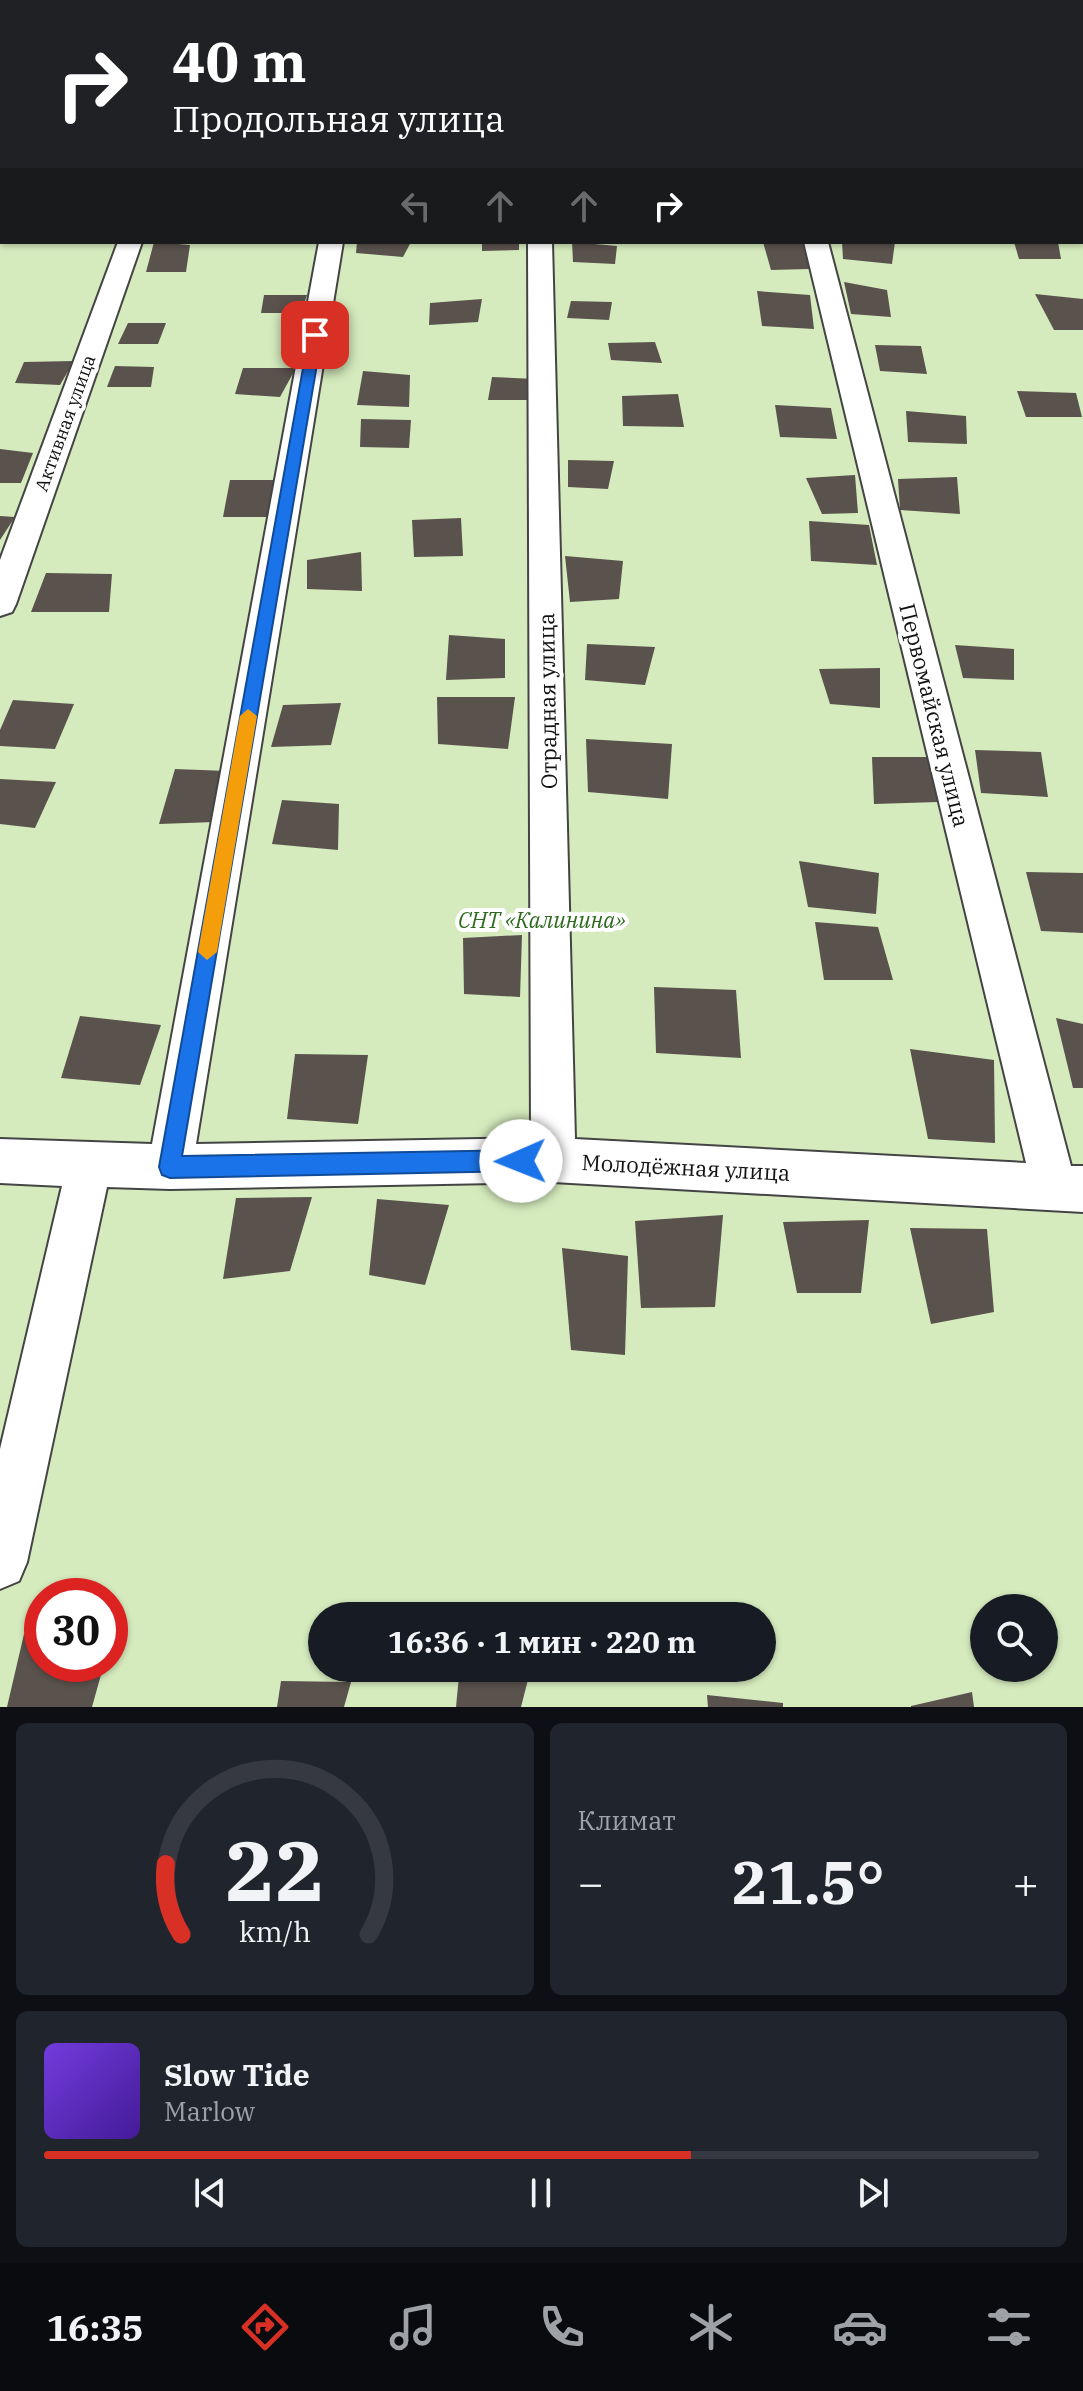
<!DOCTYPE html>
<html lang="ru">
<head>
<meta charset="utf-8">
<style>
  :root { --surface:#171b24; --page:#20242c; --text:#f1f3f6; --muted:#9ea1a6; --line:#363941; --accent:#d93025 }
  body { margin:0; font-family:"IBM Plex Serif",serif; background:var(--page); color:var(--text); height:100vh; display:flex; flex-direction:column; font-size:30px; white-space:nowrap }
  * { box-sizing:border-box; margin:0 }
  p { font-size:26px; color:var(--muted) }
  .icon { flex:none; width:44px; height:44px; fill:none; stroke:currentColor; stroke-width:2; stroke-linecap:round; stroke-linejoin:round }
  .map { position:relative; height:1707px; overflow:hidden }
  .drawer { display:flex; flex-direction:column; gap:16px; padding:16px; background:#0d0f14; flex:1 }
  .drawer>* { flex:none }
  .guide { position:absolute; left:0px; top:0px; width:1084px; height:244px; box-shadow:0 2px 6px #0004; background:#202124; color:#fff; overflow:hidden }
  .buttons { position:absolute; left:970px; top:1594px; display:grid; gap:16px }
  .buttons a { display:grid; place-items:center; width:88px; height:88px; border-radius:50%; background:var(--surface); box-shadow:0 2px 6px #0004; font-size:40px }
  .speed { position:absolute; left:24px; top:1578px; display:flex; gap:16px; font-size:40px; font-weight:700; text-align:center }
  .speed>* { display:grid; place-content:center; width:104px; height:104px; border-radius:50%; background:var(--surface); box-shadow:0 2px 6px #0004; line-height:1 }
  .speed .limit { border:12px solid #d22; background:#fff; color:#111 }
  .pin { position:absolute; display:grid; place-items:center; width:68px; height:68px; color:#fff; margin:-34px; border-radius:16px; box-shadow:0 4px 12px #0006 }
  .me { position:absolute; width:88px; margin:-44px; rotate:269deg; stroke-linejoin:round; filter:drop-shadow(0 0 6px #0008) }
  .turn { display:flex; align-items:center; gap:28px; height:168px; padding:0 40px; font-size:36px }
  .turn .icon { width:104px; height:104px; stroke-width:2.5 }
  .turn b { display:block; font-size:56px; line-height:68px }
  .lanes { display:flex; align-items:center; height:76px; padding:0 40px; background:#0003; justify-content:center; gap:40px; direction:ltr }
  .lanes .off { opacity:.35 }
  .big { font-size:60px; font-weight:800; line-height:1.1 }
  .drawer .widget { flex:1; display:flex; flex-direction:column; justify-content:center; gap:12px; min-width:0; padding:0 28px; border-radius:12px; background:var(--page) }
  .drawer .dial { align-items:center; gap:0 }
  .dial svg { height:208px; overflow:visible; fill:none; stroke:var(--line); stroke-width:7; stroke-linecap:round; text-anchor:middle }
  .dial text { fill:var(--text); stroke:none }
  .song { display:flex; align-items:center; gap:24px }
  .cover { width:96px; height:96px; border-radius:12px; background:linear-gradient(135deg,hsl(260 70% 55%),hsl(260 70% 35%)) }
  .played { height:8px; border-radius:4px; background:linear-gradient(90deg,var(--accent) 65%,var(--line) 65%) }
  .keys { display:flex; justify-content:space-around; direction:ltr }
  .heat { display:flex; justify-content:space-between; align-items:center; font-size:44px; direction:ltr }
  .drawer .tiles { flex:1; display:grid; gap:16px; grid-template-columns:1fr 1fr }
  .widget:last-child { grid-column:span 2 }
  .trip { position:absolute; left:308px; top:1602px; width:468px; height:80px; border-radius:40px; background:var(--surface); box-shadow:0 2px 6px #0004; font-weight:800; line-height:80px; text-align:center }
  .menu { display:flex; height:128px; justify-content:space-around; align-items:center; background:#090b0e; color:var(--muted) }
  .menu .icon { width:56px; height:56px }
  .menu .active { color:var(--accent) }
  .menu b { font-size:36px; color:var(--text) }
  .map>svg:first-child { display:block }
  .green { fill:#d5ebbd; fill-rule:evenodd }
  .building { fill:#5a524d }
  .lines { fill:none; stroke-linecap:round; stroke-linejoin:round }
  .street-casing { stroke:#444; stroke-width:4 }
  .street { fill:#fff; fill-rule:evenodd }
  .route { fill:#1a73e8; stroke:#114b97; stroke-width:2 }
  .slow { fill:#f59e0b }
  .labels { text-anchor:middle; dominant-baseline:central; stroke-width:8; stroke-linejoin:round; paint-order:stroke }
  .far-street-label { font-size:18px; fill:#111; stroke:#fff }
  .street-label { font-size:22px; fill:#111; stroke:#fff }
  .park-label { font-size:22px; font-style:italic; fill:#2f6b1f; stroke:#fff }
</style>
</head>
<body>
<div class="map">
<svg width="1083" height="1707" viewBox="0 0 1083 1707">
  <rect width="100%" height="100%" fill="#fffdf5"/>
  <!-- green -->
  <path class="green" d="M0,0H1083V1707H0ZM2,2H1082V242H2ZM42,1596H110V1664H42ZM984,1608H1044V1668H984ZM322,1616H762V1668H322Z"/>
  <!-- building -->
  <g class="building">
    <path d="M154,242L190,245L186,272H146Z"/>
    <path d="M357,242H411L403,257L356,253Z"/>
    <path d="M482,242H519V250L482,251Z"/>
    <path d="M572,242L617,246L615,264L573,262Z"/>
    <path d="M763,242H810L809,269L771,270Z"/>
    <path d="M842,242H895L892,264L843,259Z"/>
    <path d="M1014,242H1058L1061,259H1019Z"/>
    <path d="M844,282L887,290L891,317L851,314Z"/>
    <path d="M757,291L810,295L814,329L762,326Z"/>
    <path d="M1035,294L1083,299V330H1054Z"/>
    <path d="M264,295H307L301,313H261Z"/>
    <path d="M482,299L478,322L429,325L430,303Z"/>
    <path d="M571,301L612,302L609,320L567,318Z"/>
    <path d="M128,323H166L158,344H118Z"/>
    <path d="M655,342L662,363L611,360L608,343Z"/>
    <path d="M875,345L921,346L927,374L880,371Z"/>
    <path d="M74,361L60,385L15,383L24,362Z"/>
    <path d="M115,366L154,367L151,387H107Z"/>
    <path d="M243,368H296L280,397L235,394Z"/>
    <path d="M363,371L410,375L409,407L357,405Z"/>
    <path d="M492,377L535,379L529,400H488Z"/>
    <path d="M1017,391L1076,393L1082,417H1026Z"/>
    <path d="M678,394L684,427L623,426L622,396Z"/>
    <path d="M775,405L831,408L837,439L780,437Z"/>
    <path d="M906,411L966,416L967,444L908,442Z"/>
    <path d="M361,419L411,420L409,448L360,447Z"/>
    <path d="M0,449L33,453L21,483H0Z"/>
    <path d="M568,460L614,461L608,489L568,487Z"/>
    <path d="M855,475L858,513L822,514L806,478Z"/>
    <path d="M957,477L960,514L900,510L898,479Z"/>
    <path d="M230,480H277L270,517H223Z"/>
    <path d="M0,516L15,517L0,540Z"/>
    <path d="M461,518L463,556L414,557L412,520Z"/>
    <path d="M809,521L869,525L877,565L811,561Z"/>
    <path d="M361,552L362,591L307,589V560Z"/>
    <path d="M565,556L623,561L619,599L570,602Z"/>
    <path d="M46,573L112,574L109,612H31Z"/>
    <path d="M449,635L505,639V678L446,680Z"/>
    <path d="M587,644L655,647L645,685L585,680Z"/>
    <path d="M955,645L1014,649V680L963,678Z"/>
    <path d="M880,668V708L830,704L819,669Z"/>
    <path d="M437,697H515L508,749L438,744Z"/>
    <path d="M13,700L74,704L55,749L0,746V730Z"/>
    <path d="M341,703L331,745L271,747L283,705Z"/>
    <path d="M586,739L672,744L668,799L588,792Z"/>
    <path d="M975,750L1041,752L1048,797L981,793Z"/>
    <path d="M872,757H934L938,802L874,804Z"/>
    <path d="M175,769L227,771L215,822L159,824Z"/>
    <path d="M0,779L56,782L35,828L0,824Z"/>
    <path d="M282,800L339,804L338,850L272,844Z"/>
    <path d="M799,861L879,873L876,914L808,907Z"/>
    <path d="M1026,872L1083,873V933L1041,931Z"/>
    <path d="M815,922L878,927L893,980H824Z"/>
    <path d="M522,935L520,997L464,994L463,938Z"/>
    <path d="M654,987L736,990L741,1058L656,1053Z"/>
    <path d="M80,1016L161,1025L140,1085L61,1078Z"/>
    <path d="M1056,1018L1083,1024V1088H1073Z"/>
    <path d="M910,1049L994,1060L995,1143L928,1139Z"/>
    <path d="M295,1054L368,1055L358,1124L287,1119Z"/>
    <path d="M312,1197L290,1271L223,1279L236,1198Z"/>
    <path d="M377,1199L449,1205L425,1285L369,1275Z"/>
    <path d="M723,1215L715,1307L641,1308L635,1221Z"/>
    <path d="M869,1220L861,1293H797L783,1222Z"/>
    <path d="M910,1228L987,1229L994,1312L931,1324Z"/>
    <path d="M562,1248L628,1256L625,1355L571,1350Z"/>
    <path d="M24,1634L42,1638V1664H104L92,1707H7Z"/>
    <path d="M504,1668H531L521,1707H456L459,1676Z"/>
    <path d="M281,1681L351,1682L344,1707H277Z"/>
    <path d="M972,1692L974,1707H911V1706Z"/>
    <path d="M707,1695L783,1703V1707H708Z"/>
  </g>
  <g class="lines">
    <defs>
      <g id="street">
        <path d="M468,0H488L467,2Z"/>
        <rect x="0" y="75" width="2" height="12"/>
        <rect x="1082" y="90" width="1" height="12"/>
        <rect x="0" y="200" width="2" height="14"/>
        <rect x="1082" y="226" width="1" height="16"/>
        <path d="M118,242H142L16,604L12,612L0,616V560Z"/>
        <path d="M319,242H343L196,1144L531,1138L528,242H552L575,1139L1026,1163L804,242H828L1071,1166H1083V1212L553,1182L170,1189L107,1187L27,1562L19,1581L0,1589V1449L62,1186L0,1183V1139L152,1144Z"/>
      </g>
    </defs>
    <!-- street casing -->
    <use href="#street" class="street-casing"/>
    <!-- street -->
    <use href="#street" class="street"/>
  </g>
  <!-- route -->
  <path class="route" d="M315,331L322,335L182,1156L521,1150L529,1153L532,1161L529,1168L521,1171L170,1178L162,1175L159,1167L309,335Z"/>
  <!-- slow -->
  <path class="slow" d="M248,709L257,716L217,952L207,960L198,952L240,716Z"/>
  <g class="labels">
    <!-- far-street labels -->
    <g class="far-street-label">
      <text transform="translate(65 423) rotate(-70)">Активная улица</text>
    </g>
    <!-- street labels -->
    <g class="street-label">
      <text transform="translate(547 701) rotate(-91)">Отрадная улица</text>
      <text transform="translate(935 715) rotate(76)">Первомайская улица</text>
      <text transform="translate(686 1167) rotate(3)">Молодёжная улица</text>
    </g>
    <!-- park labels -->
    <g class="park-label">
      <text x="542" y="919">СНТ «Калинина»</text>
    </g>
  </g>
</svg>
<div class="buttons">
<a><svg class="icon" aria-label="search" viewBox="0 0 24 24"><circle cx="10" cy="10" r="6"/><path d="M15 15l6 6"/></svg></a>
</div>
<div class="speed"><div class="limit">30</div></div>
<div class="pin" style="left:315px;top:335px;background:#d93025"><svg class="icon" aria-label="arrive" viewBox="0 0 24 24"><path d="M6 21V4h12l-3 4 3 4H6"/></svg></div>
<svg class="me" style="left:521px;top:1161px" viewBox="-20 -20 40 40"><circle r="19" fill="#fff"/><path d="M0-13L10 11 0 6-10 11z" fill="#1a73e8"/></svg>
<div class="trip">16:36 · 1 мин · 220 m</div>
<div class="guide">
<div class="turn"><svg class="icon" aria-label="right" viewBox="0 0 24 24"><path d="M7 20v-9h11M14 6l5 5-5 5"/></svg><div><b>40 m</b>Продольная улица</div></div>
<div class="lanes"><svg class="icon off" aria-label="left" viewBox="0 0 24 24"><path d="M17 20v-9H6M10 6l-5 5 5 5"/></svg><svg class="icon off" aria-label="ahead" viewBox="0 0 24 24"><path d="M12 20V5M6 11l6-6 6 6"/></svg><svg class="icon off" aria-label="ahead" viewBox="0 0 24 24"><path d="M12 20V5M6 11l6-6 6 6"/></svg><svg class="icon" aria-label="right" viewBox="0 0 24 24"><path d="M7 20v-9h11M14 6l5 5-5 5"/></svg></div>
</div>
</div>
<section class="drawer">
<div class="tiles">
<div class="widget dial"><svg viewBox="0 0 100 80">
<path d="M14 69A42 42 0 1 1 86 69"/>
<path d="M14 69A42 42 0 0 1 8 42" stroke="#d93025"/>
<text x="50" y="56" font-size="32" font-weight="700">22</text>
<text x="50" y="72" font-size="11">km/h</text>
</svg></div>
<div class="widget"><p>Климат</p>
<div class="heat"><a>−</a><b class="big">21.5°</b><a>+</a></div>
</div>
<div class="widget">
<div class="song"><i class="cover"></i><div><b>Slow Tide</b><p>Marlow</p></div></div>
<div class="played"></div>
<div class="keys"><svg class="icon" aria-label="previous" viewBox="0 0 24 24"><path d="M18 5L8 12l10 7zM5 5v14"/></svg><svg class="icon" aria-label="pause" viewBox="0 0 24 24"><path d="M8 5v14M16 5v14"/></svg><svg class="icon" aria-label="next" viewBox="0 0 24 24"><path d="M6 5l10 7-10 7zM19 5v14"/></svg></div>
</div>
</div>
</section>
<nav class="menu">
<b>16:35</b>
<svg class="icon active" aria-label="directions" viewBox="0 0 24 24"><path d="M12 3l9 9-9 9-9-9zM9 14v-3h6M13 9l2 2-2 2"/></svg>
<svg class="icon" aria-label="music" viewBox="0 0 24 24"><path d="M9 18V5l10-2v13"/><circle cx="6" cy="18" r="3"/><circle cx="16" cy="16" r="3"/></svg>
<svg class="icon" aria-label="phone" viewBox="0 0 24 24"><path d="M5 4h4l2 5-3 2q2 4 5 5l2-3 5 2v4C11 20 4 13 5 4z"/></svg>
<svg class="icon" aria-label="climate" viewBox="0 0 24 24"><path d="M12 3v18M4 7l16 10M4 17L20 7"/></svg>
<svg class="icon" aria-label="car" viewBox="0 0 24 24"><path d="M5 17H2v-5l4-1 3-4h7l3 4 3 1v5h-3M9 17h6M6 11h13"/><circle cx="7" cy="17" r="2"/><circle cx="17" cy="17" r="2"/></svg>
<svg class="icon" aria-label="filters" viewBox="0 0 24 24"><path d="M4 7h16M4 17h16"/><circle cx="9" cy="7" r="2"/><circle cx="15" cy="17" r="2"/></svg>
</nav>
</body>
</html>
